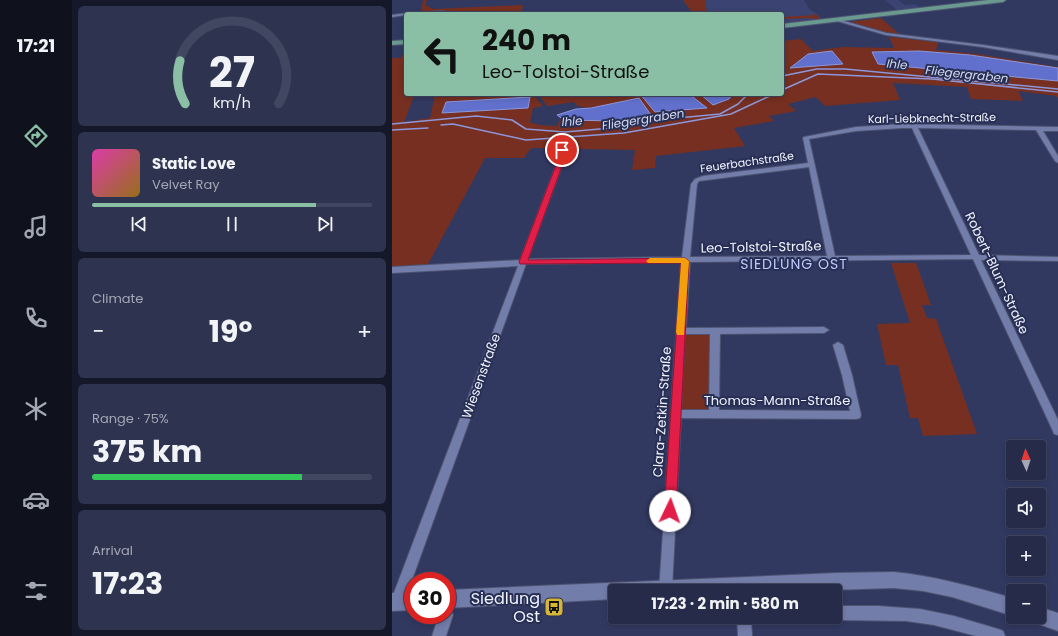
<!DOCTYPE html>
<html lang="en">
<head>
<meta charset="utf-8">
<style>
  :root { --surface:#262b49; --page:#2e3350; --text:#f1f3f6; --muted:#a4a7b4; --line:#424761; --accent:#8abfa5 }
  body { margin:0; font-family:Poppins,sans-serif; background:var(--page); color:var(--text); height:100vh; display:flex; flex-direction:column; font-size:15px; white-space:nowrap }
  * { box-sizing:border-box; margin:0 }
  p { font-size:13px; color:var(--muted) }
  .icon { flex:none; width:22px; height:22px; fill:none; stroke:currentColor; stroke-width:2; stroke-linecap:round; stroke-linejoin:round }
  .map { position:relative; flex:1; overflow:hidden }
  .side { display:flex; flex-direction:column; gap:6px; padding:6px; background:#151828; width:320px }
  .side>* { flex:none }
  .guide { position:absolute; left:12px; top:12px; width:380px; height:84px; border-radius:4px; box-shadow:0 2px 6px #0003,0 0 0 1px var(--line); background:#8abfa5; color:#111; overflow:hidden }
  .needle { width:26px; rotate:357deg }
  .controls { position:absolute; left:614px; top:440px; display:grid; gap:8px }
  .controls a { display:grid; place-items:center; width:40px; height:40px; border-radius:4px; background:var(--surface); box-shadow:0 2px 6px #0003,0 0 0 1px var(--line); font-size:20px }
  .speed { position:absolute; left:12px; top:572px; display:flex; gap:8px; font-size:20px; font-weight:700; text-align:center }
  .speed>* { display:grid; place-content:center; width:52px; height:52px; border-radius:50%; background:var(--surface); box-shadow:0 2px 6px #0003,0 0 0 1px var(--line); line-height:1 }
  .speed .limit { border:6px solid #d22; background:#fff; color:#111 }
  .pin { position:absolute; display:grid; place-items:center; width:34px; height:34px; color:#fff; margin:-17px; border:2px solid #fff; border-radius:50%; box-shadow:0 1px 4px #0007 }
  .me { position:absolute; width:44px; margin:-22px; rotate:3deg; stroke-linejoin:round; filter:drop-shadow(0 0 3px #0008) }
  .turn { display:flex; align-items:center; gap:14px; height:84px; padding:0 12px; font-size:18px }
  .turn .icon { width:52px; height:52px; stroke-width:2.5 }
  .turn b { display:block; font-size:28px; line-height:34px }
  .big { font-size:30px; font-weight:700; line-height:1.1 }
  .side .tile { flex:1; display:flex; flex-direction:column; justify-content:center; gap:6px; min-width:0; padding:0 14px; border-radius:6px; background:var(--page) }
  .side .dial { align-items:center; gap:0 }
  .dial svg { height:104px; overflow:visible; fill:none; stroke:var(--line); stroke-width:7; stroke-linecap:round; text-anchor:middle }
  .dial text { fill:var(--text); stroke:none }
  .song { display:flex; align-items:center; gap:12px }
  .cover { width:48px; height:48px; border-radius:6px; background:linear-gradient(135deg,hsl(320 70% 55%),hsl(40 70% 35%)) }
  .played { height:4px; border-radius:2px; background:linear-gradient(90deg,var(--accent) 80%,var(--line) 80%) }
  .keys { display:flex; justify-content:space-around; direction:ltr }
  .heat { display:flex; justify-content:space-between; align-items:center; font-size:22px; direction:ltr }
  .charge { height:6px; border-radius:3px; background:linear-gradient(90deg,#34c759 75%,var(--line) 0) }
  .trip { position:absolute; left:216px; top:584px; width:234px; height:40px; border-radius:4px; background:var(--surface); box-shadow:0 2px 6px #0003,0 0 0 1px var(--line); font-weight:700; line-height:40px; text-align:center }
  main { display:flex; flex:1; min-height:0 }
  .tab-bar { display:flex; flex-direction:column; width:72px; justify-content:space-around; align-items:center; background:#0f111d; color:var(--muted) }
  .tab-bar .icon { width:28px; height:28px }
  .tab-bar .active { color:var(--accent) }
  .tab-bar b { font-size:18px; color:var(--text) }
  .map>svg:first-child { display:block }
  .built { fill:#3a4371 }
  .green { fill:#762f20; fill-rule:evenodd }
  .water { fill:#6170cc; stroke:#8c97db }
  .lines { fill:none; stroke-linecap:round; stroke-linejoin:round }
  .stream { stroke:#8c97db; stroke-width:1.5 }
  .street-casing { stroke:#4d5371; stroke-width:2 }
  .secondary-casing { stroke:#4d5371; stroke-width:2 }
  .primary-casing { stroke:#4d5371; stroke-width:2 }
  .street { fill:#737da9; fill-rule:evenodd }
  .secondary { fill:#737da9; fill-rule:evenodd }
  .primary { fill:#6a998f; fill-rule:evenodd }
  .route { fill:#e11d48; stroke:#92132f }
  .slow { fill:#f59e0b }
  .labels { text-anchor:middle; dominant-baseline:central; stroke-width:4; stroke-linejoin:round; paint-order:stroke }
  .far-street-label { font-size:11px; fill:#f0f3fd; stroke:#282f55 }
  .far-water-label { font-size:12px; font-style:italic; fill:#d2d8f0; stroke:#282f55 }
  .street-label { font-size:13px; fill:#f0f3fd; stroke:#282f55 }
  .neighbourhood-label { font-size:14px; letter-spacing:1px; fill:#bfcbfc; stroke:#282f55 }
  .near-poi-label { font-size:16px; fill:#f0f3fd; stroke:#282f55; text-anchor:end }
</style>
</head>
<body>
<main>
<nav class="tab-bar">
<b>17:21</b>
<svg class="icon active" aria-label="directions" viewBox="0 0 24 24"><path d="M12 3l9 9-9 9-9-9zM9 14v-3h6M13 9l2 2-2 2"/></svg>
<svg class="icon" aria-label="music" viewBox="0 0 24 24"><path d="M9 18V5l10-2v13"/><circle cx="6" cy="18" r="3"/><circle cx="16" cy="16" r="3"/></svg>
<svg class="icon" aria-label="phone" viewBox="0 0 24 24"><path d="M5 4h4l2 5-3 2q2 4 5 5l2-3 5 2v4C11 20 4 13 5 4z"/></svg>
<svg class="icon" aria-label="climate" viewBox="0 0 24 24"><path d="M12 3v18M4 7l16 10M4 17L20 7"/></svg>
<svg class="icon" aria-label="car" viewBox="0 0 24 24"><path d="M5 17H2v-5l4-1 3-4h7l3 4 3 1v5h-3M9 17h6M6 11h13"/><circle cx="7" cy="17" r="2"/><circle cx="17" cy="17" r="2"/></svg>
<svg class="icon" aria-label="filters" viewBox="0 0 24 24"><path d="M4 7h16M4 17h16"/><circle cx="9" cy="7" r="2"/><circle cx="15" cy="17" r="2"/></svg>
</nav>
<section class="side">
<div class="tile dial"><svg viewBox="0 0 100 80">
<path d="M14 69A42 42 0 1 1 86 69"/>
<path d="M14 69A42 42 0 0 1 10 36" stroke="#8abfa5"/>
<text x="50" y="56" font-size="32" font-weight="700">27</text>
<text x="50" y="72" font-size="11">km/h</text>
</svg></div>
<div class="tile">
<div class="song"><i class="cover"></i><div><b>Static Love</b><p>Velvet Ray</p></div></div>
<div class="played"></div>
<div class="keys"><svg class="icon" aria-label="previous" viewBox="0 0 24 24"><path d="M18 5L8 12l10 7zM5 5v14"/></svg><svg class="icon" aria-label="pause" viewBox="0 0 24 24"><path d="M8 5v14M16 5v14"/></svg><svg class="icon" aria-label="next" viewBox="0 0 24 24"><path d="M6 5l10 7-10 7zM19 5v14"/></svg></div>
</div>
<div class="tile"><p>Climate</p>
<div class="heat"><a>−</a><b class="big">19°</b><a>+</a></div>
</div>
<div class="tile"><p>Range · 75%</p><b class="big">375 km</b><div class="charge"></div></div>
<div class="tile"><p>Arrival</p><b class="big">17:23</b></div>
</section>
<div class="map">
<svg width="666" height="636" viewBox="0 0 666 636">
  <rect width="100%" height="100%" fill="#323961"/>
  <!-- built -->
  <g class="built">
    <path d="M291,0H412L418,10L424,13L430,20L390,23V14H301Z"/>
    <path d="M493,0H506L513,5L523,4L530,8L506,11Z"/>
  </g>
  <!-- green -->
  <g class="green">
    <path d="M31,0H35L33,5L41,9L131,5L129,14H58L57,12L64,11L29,13Z"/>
    <path d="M291,0H313L315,14H301Z"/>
    <path d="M421,12L430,20L390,23L423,20L421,18L390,19V17L423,15Z"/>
    <path d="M489,18L507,34L487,31L457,22Z"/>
    <path d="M497,37L546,42L544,50L585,54L666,67V68L578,55L527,51L481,52L486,64L666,81V98L664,96L626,91L631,101L579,99L575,87L501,83L508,100L433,106L426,99L423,97L396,104L404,111L377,116L382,121L342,128L353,146L264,156L263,168L240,170L243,150L139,148L132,158H93L35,266L0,268V58H9L14,47V94H23L12,122L38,118L43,94H141L151,106L141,108L138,122L147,125L165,126L168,119L172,120L206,106L193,108L184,105L182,102L155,106L146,94H248L264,112L314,108L297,94H308L321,105L337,99L341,94H390V51H392L390,49V41L409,39L421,51L450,47L502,48ZM416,54L451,64L399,68Z"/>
    <path d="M499,263H524L539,305H530L535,318L544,319L585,434L531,436L526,418H518L506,365H494L485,324L518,323Z"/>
    <path d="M295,334H318V409L316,410H292L288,407L293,336Z"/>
  </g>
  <!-- water -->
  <g class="water">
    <path d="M440,51L451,64L398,68L416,54Z"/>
    <path d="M527,51L578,55L666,68V81L486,64L480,52Z"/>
    <path d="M248,94H297L315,108L263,112Z"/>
    <path d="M308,94H341L337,99L321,105Z"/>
    <path d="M138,97L136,108L50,113L54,102Z"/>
    <path d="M247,98L259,115L224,121L172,120L165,115L184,109L199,108Z"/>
  </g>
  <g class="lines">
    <!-- stream -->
    <g class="stream">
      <path d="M390,76L425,69H453L666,89"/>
      <path d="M390,90L426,74L540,79L666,92"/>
      <path d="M0,124L84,116L120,120L134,129L173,132L231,127L254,121L328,114L346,104L356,94"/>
      <path d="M49,125L61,124L134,140L232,133L339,114L382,94"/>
      <path d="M0,130L36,128"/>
    </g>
    <defs>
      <g id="street">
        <path d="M52,11L50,13L19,14L21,13Z"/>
        <path d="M16,13L14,15L0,17V15Z"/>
        <path d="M445,19L494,33L591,45L666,56V60L591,47L494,35L445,21Z"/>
        <path d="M510,124L666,127V131H651L666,156V163L663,161L644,130L526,128L587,255L666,257V261L589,260L666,420V435L662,434L661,431L581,259L298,262L294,328L432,327L437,330L432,333L328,334L327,410L458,411L450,375L441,345L446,342L451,345L460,375L469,415L468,418L464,419L289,418L280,589L279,591H267L289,262L134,264L12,602L10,607L5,609L0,607V598L126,266L0,273V267L128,260L169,152L167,150L168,149H172L175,152L136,259L290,257L299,184L303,179L311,176L416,163L411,138L412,137L464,127ZM510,128H520L579,255L443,256L417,139L464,131ZM417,167L435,256L298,257L305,184L307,181ZM293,334H318L317,410H289Z"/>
        <path d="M443,606H486L528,609L562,616L606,629L611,631L613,636H584L542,625L514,621L443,620L438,617H443Z"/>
        <path d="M55,609L59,610L61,615L54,636H40L47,615H55Z"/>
        <path d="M345,617H359L360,636H346Z"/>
      </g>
      <g id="secondary">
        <path d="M502,572C543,576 581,587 621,598V616L560,597L531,591L502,588L408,591H223V599L55,608V590L444,573Z"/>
        <path d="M21,592V610L0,611V593Z"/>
        <path d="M647,607L666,613V631L641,622L638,617H647Z"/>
      </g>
      <g id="primary">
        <path d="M596,0H614L611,2L390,28V24Z"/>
        <path d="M14,40V44L0,45V41Z"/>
      </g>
    </defs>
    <!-- street casing -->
    <use href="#street" class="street-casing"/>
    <!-- secondary casing -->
    <use href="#secondary" class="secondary-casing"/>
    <!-- primary casing -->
    <use href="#primary" class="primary-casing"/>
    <!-- street -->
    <use href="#street" class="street"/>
    <!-- secondary -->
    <use href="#secondary" class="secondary"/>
    <!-- primary -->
    <use href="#primary" class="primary"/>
  </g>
  <!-- route -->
  <path class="route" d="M168,148H173L175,152L136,260L293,258L297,261L284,511L282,515L278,517L273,515L272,511L289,263L128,264L127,262L169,152L167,150Z"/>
  <!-- slow -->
  <path class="slow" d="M258,258H293L297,261L292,335H285L284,332L289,263H256L254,261Z"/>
  <!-- icons -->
  <defs>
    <symbol id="bus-square" viewBox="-11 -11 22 22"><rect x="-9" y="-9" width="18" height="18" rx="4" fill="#d6b534" stroke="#282f55"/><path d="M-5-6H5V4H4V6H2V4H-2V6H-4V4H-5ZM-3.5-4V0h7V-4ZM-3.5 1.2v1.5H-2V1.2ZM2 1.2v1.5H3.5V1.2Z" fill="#111"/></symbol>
  </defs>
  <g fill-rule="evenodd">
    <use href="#bus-square" x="151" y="596" width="22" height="22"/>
  </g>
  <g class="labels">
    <!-- far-street labels -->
    <g class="far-street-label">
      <text transform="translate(540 118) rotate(-1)">Karl-Liebknecht-Straße</text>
      <text transform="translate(355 162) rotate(-8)">Feuerbachstraße</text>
    </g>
    <!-- far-water labels -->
    <g class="far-water-label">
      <text transform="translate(505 64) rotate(5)">Ihle</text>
      <text transform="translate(575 74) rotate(6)">Fliegergraben</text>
      <text transform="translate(251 119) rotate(-9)">Fliegergraben</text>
      <text transform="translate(180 121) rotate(-3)">Ihle</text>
    </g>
    <!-- street labels -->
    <g class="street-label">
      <text transform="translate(369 247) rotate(-1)">Leo-Tolstoi-Straße</text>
      <text transform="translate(605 273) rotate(65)">Robert-Blum-Straße</text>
      <text transform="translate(89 376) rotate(-70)">Wiesenstraße</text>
      <text x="385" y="400">Thomas-Mann-Straße</text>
      <text transform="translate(270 412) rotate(-86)">Clara-Zetkin-Straße</text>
    </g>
    <!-- neighbourhood labels -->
    <g class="neighbourhood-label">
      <text x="402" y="264">SIEDLUNG OST</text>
    </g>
    <!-- near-poi labels -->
    <g class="near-poi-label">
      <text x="148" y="598">Siedlung<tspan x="148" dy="18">Ost</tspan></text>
    </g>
  </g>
</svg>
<div class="controls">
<a><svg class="needle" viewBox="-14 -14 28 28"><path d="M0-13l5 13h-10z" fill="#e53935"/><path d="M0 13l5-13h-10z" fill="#a4a7b4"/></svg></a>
<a><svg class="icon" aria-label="sound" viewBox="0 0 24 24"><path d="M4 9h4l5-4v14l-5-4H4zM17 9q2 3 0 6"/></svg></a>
<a>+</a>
<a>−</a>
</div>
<div class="speed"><div class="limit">30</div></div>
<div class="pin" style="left:170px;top:150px;background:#d93025"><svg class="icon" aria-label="arrive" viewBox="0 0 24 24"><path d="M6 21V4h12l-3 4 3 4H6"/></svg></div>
<svg class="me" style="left:278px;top:511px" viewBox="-20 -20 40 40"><circle r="19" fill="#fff"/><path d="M0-13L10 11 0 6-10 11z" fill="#e11d48"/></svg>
<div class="trip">17:23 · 2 min · 580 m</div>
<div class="guide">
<div class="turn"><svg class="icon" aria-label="left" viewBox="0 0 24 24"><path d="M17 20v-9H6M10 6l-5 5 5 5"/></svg><div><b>240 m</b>Leo-Tolstoi-Straße</div></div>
</div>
</div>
</main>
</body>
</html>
